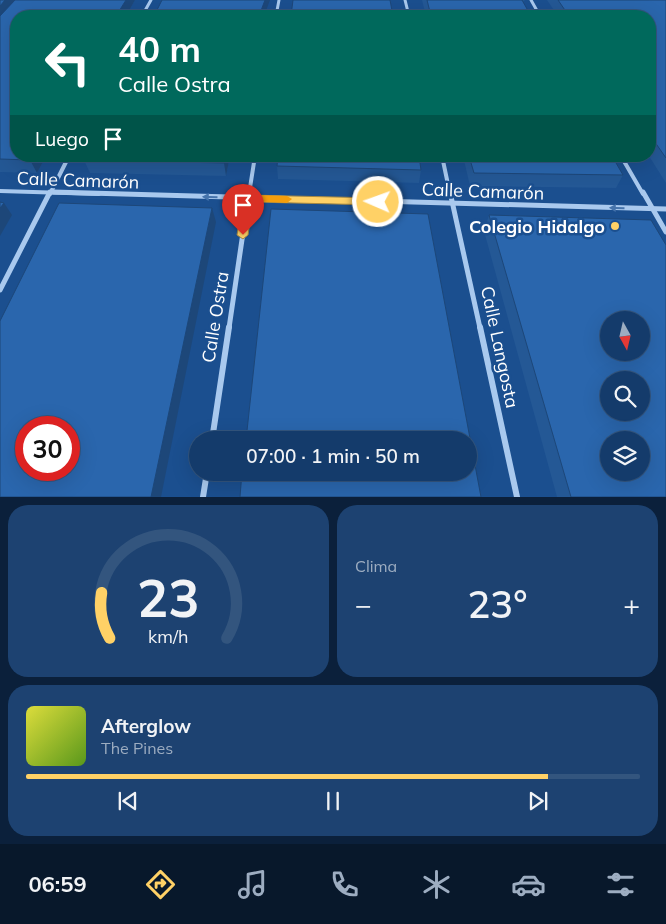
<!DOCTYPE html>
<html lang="es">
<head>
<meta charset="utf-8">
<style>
  :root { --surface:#143b6b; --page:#1d4271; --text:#f1f3f6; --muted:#9dadc1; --line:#33557e; --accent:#ffd166 }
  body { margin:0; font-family:Mulish,sans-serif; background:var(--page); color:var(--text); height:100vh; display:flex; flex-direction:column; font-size:19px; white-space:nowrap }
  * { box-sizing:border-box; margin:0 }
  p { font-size:16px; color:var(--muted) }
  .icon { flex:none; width:28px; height:28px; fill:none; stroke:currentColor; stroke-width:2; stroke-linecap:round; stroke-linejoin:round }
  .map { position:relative; height:497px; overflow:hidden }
  .sheet { display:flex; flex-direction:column; gap:8px; padding:8px; background:#0b203b; flex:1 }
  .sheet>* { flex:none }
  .guide { position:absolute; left:10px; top:10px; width:646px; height:152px; border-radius:20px; box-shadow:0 5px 20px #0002,0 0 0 1px var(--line); background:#00695c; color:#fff; overflow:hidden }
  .needle { width:32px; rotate:172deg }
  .controls { position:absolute; left:600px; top:311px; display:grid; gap:10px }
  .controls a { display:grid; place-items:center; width:50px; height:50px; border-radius:50%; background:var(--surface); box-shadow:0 5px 20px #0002,0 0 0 1px var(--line); font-size:25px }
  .speed { position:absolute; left:15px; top:416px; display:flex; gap:10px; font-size:25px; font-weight:700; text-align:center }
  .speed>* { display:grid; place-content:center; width:65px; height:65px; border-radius:50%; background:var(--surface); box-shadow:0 5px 20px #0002,0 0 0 1px var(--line); line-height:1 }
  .speed .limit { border:8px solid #d22; background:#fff; color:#111 }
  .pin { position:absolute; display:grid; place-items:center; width:42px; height:42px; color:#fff; margin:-51px -21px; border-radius:50% 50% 50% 0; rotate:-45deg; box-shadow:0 0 5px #0007 }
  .pin .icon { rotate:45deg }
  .me { position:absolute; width:55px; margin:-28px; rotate:272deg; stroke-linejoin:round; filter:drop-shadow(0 0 4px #0008) }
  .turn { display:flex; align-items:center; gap:18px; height:105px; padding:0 25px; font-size:22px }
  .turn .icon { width:65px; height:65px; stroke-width:2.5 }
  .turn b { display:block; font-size:35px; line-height:42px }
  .then { display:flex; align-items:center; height:48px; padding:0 25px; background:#0003; gap:10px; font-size:19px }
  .big { font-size:38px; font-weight:600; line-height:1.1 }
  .sheet .card { flex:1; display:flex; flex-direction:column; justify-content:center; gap:8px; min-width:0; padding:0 18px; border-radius:20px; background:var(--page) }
  .sheet .dial { align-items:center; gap:0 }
  .dial svg { height:130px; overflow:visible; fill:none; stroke:var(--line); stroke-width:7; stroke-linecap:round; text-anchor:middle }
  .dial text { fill:var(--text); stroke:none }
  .song { display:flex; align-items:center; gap:15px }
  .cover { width:60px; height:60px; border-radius:8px; background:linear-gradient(135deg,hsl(60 70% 55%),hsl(90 70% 35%)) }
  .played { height:5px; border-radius:2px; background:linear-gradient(90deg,var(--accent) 85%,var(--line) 85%) }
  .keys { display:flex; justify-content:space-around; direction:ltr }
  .heat { display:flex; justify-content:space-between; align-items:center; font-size:28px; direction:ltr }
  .sheet .tiles { flex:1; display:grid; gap:8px; grid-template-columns:1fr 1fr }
  .card:last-child { grid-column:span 2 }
  .trip { position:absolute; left:189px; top:431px; width:288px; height:50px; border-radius:25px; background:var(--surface); box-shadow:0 5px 20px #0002,0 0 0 1px var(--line); font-weight:600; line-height:50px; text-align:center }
  .menu { display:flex; height:80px; justify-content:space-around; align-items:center; background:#08182b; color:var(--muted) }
  .menu .icon { width:35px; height:35px }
  .menu .selected { color:var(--accent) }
  .menu b { font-size:22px; color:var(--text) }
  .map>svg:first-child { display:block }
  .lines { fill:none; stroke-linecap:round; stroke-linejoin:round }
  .street-far3 { stroke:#a9c9ee; stroke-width:3 }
  .street-far2 { stroke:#a9c9ee; stroke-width:4 }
  .street-far1 { stroke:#a9c9ee; stroke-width:5 }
  .street { stroke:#a9c9ee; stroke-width:6 }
  .wall { fill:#245895 }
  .shaded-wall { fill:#1d4779 }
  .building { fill:#2a66ad; stroke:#1d4779; fill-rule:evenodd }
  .oneway { fill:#4674ac }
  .route { fill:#ffd166; stroke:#a68842 }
  .slow { fill:#f59e0b }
  .poi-dot { fill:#ffd166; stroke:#1b4f8f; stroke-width:2 }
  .labels { text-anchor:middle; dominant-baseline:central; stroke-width:5; stroke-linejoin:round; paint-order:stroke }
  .street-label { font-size:18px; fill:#fff; stroke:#1b4f8f }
  .poi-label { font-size:18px; font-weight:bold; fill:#fff; stroke:#1b4f8f; text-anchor:end }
</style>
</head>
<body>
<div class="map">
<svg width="666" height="497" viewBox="0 0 666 497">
  <rect width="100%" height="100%" fill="#1b4f8f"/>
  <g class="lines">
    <!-- street-far3 -->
    <g class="street-far3">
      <path d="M405,0L409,16"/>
      <path d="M531,0L540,16"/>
      <path d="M142,16L151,0"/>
      <path d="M276,16L279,0"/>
    </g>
    <!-- street-far2 -->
    <g class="street-far2">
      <path d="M442,156L450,194"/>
      <path d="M621,156L643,194"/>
      <path d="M0,191L99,194"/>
      <path d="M50,194L69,156"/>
      <path d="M249,194L255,156"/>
    </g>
    <!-- street-far1 -->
    <g class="street-far1">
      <path d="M53,192L666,209"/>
      <path d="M450,192L480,328"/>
      <path d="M643,192L666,232"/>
      <path d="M0,290L50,192"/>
      <path d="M229,328L249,192"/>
    </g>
    <!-- street -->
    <g class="street">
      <path d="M480,327L517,497"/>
      <path d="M212,440L229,327"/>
      <path d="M203,497L207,472"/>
    </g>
  </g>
  <!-- wall -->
  <g class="wall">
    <path d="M0,0H135L126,16H16L46,156L37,173L0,172Z"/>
    <path d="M422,0H525L523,2L531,16H426Z"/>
    <path d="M547,0H666V183L649,156H650V16H558Z"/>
    <path d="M86,156H230L226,176L90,173L84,160Z"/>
    <path d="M463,156H612L623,175L616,188L470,186Z"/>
    <path d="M277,166L421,170L419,183L278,179Z"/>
    <path d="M489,215L666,497H557L484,231Z"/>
  </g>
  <!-- shaded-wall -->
  <g class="shaded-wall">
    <path d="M5,0H20L0,23V6Z"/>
    <path d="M126,0H135L126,16H116Z"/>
    <path d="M265,0H270L264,16H259Z"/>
    <path d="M32,156H46L37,173L30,160Z"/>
    <path d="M225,156H230L226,176L224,163Z"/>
    <path d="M4,203L12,215L0,236V208Z"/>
    <path d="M212,208L216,222L161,497H151Z"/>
  </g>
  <!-- building -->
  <g class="building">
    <path d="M0,0H5L0,6Z"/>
    <path d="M15,0H126L116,16H16V156H32L30,160L0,159V16Z"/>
    <path d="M162,0H265L259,16H154Z"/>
    <path d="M293,0H390L393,16H291Z"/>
    <path d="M427,0H522L531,16H431Z"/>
    <path d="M558,0H666V158L650,135V16H569Z"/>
    <path d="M86,156H225L224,163L84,160Z"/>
    <path d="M278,156H419L421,170L277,166Z"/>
    <path d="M469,156H612L623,175L474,173Z"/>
    <path d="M0,202L4,203L0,208Z"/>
    <path d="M59,203L212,208L151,497H0V321ZM26,428H69V470H26Z"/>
    <path d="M271,209L428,214L481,497H240L242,472H468V440H246Z"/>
    <path d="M489,215L651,220L666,245V497H571ZM609,320H641V352H609ZM609,380H641V412H609ZM609,440H641V472H609Z"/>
  </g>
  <!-- one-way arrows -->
  <defs><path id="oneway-solid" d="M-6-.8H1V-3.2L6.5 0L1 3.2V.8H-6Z" transform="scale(1.25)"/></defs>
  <g class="oneway">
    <use href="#oneway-solid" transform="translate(210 197) rotate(-178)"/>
    <use href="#oneway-solid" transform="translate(617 208) rotate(-178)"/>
  </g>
  <!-- route -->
  <path class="route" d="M248,195L378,198L384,202L378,205L253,202L248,235L243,239L237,235L243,198Z"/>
  <!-- slow -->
  <path class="slow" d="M253,195L287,196L292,199L287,203L250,201L248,198L250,196Z"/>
  <!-- markers -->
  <circle class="poi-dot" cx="615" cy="226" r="5"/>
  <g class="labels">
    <!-- street labels -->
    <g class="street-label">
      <text transform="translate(78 180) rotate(2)">Calle Camarón</text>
      <text transform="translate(483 191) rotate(2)">Calle Camarón</text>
      <text transform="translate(215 317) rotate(-81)">Calle Ostra</text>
      <text transform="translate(500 347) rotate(78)">Calle Langosta</text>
    </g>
    <!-- poi labels -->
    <g class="poi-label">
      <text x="605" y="226">Colegio Hidalgo</text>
    </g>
  </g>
</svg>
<div class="controls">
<a><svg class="needle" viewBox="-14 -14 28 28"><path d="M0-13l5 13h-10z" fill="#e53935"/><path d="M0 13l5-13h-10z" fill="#9dadc1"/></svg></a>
<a><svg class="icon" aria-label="search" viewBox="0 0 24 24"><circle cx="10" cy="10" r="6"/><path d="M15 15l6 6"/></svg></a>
<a><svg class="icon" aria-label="layers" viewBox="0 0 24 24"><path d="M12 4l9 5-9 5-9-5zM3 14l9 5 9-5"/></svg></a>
</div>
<div class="speed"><div class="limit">30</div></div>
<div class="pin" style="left:243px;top:235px;background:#d93025"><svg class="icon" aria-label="arrive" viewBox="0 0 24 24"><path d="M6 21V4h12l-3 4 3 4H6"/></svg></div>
<svg class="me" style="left:378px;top:202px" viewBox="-20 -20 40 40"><circle r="17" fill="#ffd166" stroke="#fff" stroke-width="3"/><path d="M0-11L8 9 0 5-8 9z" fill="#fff"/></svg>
<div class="trip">07:00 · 1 min · 50 m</div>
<div class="guide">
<div class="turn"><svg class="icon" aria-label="left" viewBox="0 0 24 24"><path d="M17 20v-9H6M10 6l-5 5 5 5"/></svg><div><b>40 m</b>Calle Ostra</div></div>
<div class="then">Luego<svg class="icon" aria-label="arrive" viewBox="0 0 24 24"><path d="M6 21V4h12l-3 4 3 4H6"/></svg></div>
</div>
</div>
<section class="sheet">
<div class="tiles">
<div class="card dial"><svg viewBox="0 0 100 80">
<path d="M14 69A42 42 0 1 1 86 69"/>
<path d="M14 69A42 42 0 0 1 9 41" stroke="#ffd166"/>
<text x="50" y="56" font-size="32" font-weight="700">23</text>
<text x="50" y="72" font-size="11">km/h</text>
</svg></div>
<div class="card"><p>Clima</p>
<div class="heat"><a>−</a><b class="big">23°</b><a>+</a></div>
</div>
<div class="card">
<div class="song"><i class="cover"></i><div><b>Afterglow</b><p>The Pines</p></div></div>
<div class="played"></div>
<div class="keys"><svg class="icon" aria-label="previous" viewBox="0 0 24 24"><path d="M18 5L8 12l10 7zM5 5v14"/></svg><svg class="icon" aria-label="pause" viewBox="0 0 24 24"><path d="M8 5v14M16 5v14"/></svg><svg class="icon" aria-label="next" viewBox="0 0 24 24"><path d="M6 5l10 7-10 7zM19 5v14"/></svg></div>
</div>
</div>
</section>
<nav class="menu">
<b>06:59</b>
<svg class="icon selected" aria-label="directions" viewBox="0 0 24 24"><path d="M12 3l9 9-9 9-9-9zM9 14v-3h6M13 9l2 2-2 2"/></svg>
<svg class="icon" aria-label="music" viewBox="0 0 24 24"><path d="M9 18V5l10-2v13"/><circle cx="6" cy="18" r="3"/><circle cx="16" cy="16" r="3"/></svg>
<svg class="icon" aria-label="phone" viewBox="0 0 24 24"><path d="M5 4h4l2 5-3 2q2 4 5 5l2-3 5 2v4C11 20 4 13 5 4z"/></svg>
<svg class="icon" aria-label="climate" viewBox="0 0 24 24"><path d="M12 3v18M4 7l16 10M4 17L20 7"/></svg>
<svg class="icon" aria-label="car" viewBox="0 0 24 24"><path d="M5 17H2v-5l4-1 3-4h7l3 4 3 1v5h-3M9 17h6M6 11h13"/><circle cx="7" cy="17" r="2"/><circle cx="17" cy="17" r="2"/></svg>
<svg class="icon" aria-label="filters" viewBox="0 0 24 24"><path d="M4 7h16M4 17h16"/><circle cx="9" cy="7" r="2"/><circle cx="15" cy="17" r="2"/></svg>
</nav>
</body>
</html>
